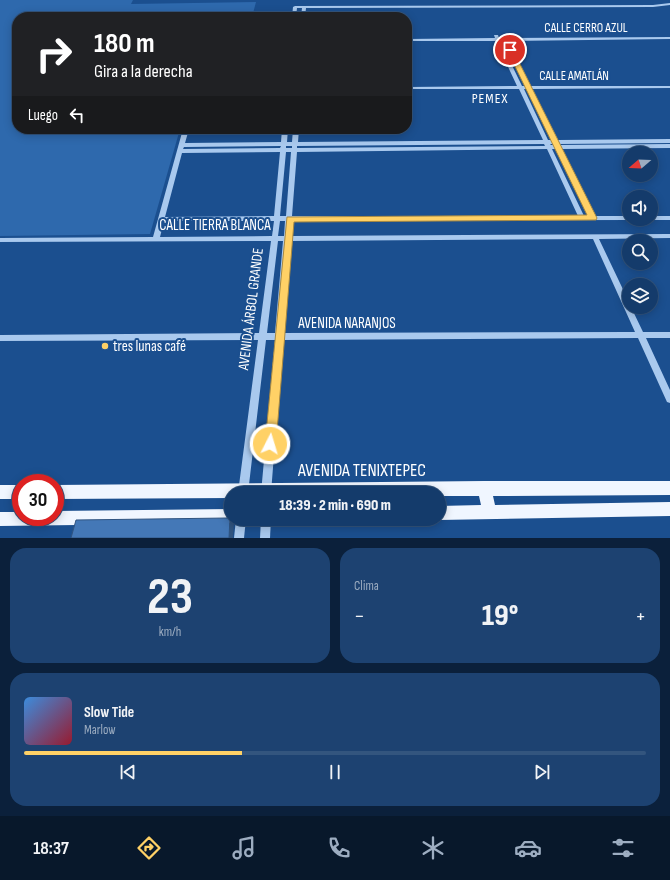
<!DOCTYPE html>
<html lang="es">
<head>
<meta charset="utf-8">
<style>
  :root { --surface:#143b6b; --page:#1d4271; --text:#f1f3f6; --muted:#9dadc1; --line:#33557e; --accent:#ffd166 }
  body { margin:0; font-family:"Sofia Sans Condensed",sans-serif; background:var(--page); color:var(--text); height:100vh; display:flex; flex-direction:column; font-size:15px; white-space:nowrap }
  * { box-sizing:border-box; margin:0 }
  p { font-size:13px; color:var(--muted) }
  .icon { flex:none; width:22px; height:22px; fill:none; stroke:currentColor; stroke-width:2; stroke-linecap:round; stroke-linejoin:round }
  .map { position:relative; height:538px; overflow:hidden }
  .details { display:flex; flex-direction:column; gap:10px; padding:10px; background:#0b203b; flex:1 }
  .details>* { flex:none }
  .hud { position:absolute; left:12px; top:12px; width:400px; height:122px; border-radius:16px; box-shadow:0 2px 10px #0003,0 0 0 1px var(--line); background:#202124; color:#fff; overflow:hidden }
  .needle { width:26px; rotate:251deg }
  .buttons { position:absolute; left:622px; top:146px; display:grid; gap:8px }
  .buttons a { display:grid; place-items:center; width:36px; height:36px; border-radius:50%; background:var(--surface); box-shadow:0 2px 10px #0003,0 0 0 1px var(--line); font-size:20px }
  .speed { position:absolute; left:12px; top:474px; display:flex; gap:8px; font-size:20px; font-weight:700; text-align:center }
  .speed>* { display:grid; place-content:center; width:52px; height:52px; border-radius:50%; background:var(--surface); box-shadow:0 2px 10px #0003,0 0 0 1px var(--line); line-height:1 }
  .speed .limit { border:6px solid #d22; background:#fff; color:#111 }
  .pin { position:absolute; display:grid; place-items:center; width:34px; height:34px; color:#fff; margin:-17px; border:2px solid #fff; border-radius:50%; box-shadow:0 1px 4px #0007 }
  .me { position:absolute; width:44px; margin:-22px; rotate:5deg; stroke-linejoin:round; filter:drop-shadow(0 0 3px #0008) }
  .turn { display:flex; align-items:center; gap:14px; height:84px; padding:0 16px; font-size:18px }
  .turn .icon { width:52px; height:52px; stroke-width:2.5 }
  .turn b { display:block; font-size:28px; line-height:34px }
  .then { display:flex; align-items:center; height:38px; padding:0 16px; background:#0003; gap:8px; font-size:15px }
  .big { font-size:30px; font-weight:800; line-height:1.1 }
  .details .widget { flex:1; display:flex; flex-direction:column; justify-content:center; gap:6px; min-width:0; padding:0 14px; border-radius:16px; background:var(--page) }
  .details .dial { align-items:center; gap:0 }
  .dial b { font-size:52px; line-height:1 }
  .song { display:flex; align-items:center; gap:12px }
  .cover { width:48px; height:48px; border-radius:6px; background:linear-gradient(135deg,hsl(210 70% 55%),hsl(350 70% 35%)) }
  .played { height:4px; border-radius:2px; background:linear-gradient(90deg,var(--accent) 35%,var(--line) 35%) }
  .keys { display:flex; justify-content:space-around; direction:ltr }
  .heat { display:flex; justify-content:space-between; align-items:center; font-size:22px; direction:ltr }
  .details .tiles { flex:1; display:grid; gap:10px; grid-template-columns:1fr 1fr }
  .widget:last-child { grid-column:span 2 }
  .trip { position:absolute; left:224px; top:486px; width:222px; height:40px; border-radius:20px; background:var(--surface); box-shadow:0 2px 10px #0003,0 0 0 1px var(--line); font-weight:800; line-height:40px; text-align:center }
  .dock { display:flex; height:64px; justify-content:space-around; align-items:center; background:#08182b; color:var(--muted) }
  .dock .icon { width:28px; height:28px }
  .dock .current { color:var(--accent) }
  .dock b { font-size:18px; color:var(--text) }
  .map>svg:first-child { display:block }
  .green { fill:#2e69ad }
  .lines { fill:none; stroke-linecap:round; stroke-linejoin:round }
  .minor { fill:#a9c9ee; fill-rule:evenodd }
  .major { fill:#f0f6ff; fill-rule:evenodd }
  .shaded-wall { fill:#305480 }
  .building { fill:#4478b7; stroke:#305480 }
  .route { fill:#ffd166; stroke:#a68842 }
  .poi-dot { fill:#ffd166; stroke:#1b4f8f; stroke-width:1.5 }
  .labels { text-anchor:middle; dominant-baseline:central; stroke-width:4; stroke-linejoin:round; paint-order:stroke }
  .far-street-label { font-size:13px; fill:#fff; stroke:#1b4f8f }
  .far-quarter-label { font-size:14px; letter-spacing:1px; fill:#fff; stroke:#1b4f8f }
  .street-label { font-size:15px; fill:#fff; stroke:#1b4f8f }
  .poi-label { font-size:15px; fill:#fff; stroke:#1b4f8f; text-anchor:start }
  .near-street-label { font-size:18px; fill:#fff; stroke:#1b4f8f }
</style>
</head>
<body>
<div class="map">
<svg width="670" height="538" viewBox="0 0 670 538">
  <rect width="100%" height="100%" fill="#1b4f8f"/>
  <!-- green -->
  <path class="green" d="M0,0H133L131,4L256,2L252,17H17V129H180L150,234L0,236Z"/>
  <g class="lines">
    <!-- minor -->
    <g class="minor">
      <path d="M670,3V5L653,7L306,8L305,17H301L302,8H297L296,17H292L293,7L295,6L653,5Z"/>
      <path d="M494,35H498L499,38H502V36H504L507,38L670,37V39L508,41L531,86H670V88L532,89L558,140L670,139V143L559,144L560,145L670,144V148L562,149L595,216H629V219L631,220L292,221L291,236L670,234V238L599,239L629,302V307H631L643,332H670V338H646L670,390V403L667,402L638,338L283,340L271,493H261L275,340H266L248,493H238L258,340L0,341V335L259,333L271,241L0,242V238L153,237L183,129H189L185,143L281,142L282,129H288L287,142H292L293,129H299L298,142L543,140L519,89H407V87L517,86L496,41H407V39L495,38ZM500,41H504L526,86H522ZM524,89H527L552,140H548ZM544,144L545,146L297,148V146ZM550,144H554L555,145H551ZM281,146L280,148L183,149L184,147ZM286,146H292V148H286ZM547,149L578,216H292L297,152ZM552,149H556L589,216H584ZM280,152L274,216L165,217L182,153ZM286,152H291L286,216H280ZM164,221H274L272,236L160,237ZM280,221H285L284,236H278ZM593,239L635,332L283,333L290,241ZM278,241H283L275,333H267Z"/>
      <path d="M651,216H670V220H649L651,219Z"/>
      <path d="M236,519H246L244,538H234Z"/>
      <path d="M261,519H271L270,538H260Z"/>
    </g>
    <!-- major -->
    <g class="major">
      <path d="M484,481H670V495L493,496L495,505L670,502V516L439,520L437,519H439V506L481,505L479,496H439V493H231V498L55,499V485Z"/>
      <rect x="0" y="485" width="21" height="14"/>
      <path d="M231,509V519H237L231,523L0,526V512H21V517H55V511Z"/>
    </g>
  </g>
  <!-- shaded-wall -->
  <path class="shaded-wall" d="M230,517L234,523L233,538H229Z"/>
  <!-- building -->
  <path class="building" d="M230,517L229,538H71L76,520L227,518Z"/>
  <!-- route -->
  <path class="route" d="M508,49L513,50L597,218L596,220L294,222L276,444L275,448L270,449L266,448L265,444L287,217L587,215L507,50Z"/>
  <!-- markers -->
  <circle class="poi-dot" cx="105" cy="346" r="4"/>
  <g class="labels">
    <!-- far-street labels -->
    <g class="far-street-label">
      <text x="586" y="28">CALLE CERRO AZUL</text>
      <text x="574" y="76">CALLE AMATLÁN</text>
    </g>
    <!-- far-quarter labels -->
    <g class="far-quarter-label">
      <text x="490" y="98">PEMEX</text>
    </g>
    <!-- street labels -->
    <g class="street-label">
      <text x="215" y="225">CALLE TIERRA BLANCA</text>
      <text transform="translate(251 309) rotate(-83)">AVENIDA ÁRBOL GRANDE</text>
      <text x="347" y="323">AVENIDA NARANJOS</text>
    </g>
    <!-- poi labels -->
    <g class="poi-label">
      <text x="113" y="346">tres lunas café</text>
    </g>
    <!-- near-street labels -->
    <g class="near-street-label">
      <text x="362" y="470">AVENIDA TENIXTEPEC</text>
    </g>
  </g>
</svg>
<div class="buttons">
<a><svg class="needle" viewBox="-14 -14 28 28"><path d="M0-13l5 13h-10z" fill="#e53935"/><path d="M0 13l5-13h-10z" fill="#9dadc1"/></svg></a>
<a><svg class="icon" aria-label="sound" viewBox="0 0 24 24"><path d="M4 9h4l5-4v14l-5-4H4zM17 9q2 3 0 6"/></svg></a>
<a><svg class="icon" aria-label="search" viewBox="0 0 24 24"><circle cx="10" cy="10" r="6"/><path d="M15 15l6 6"/></svg></a>
<a><svg class="icon" aria-label="layers" viewBox="0 0 24 24"><path d="M12 4l9 5-9 5-9-5zM3 14l9 5 9-5"/></svg></a>
</div>
<div class="speed"><div class="limit">30</div></div>
<div class="pin" style="left:510px;top:50px;background:#d93025"><svg class="icon" aria-label="arrive" viewBox="0 0 24 24"><path d="M6 21V4h12l-3 4 3 4H6"/></svg></div>
<svg class="me" style="left:270px;top:444px" viewBox="-20 -20 40 40"><circle r="17" fill="#ffd166" stroke="#fff" stroke-width="3"/><path d="M0-11L8 9 0 5-8 9z" fill="#fff"/></svg>
<div class="trip">18:39 · 2 min · 690 m</div>
<div class="hud">
<div class="turn"><svg class="icon" aria-label="right" viewBox="0 0 24 24"><path d="M7 20v-9h11M14 6l5 5-5 5"/></svg><div><b>180 m</b>Gira a la derecha</div></div>
<div class="then">Luego<svg class="icon" aria-label="left" viewBox="0 0 24 24"><path d="M17 20v-9H6M10 6l-5 5 5 5"/></svg></div>
</div>
</div>
<section class="details">
<div class="tiles">
<div class="widget dial"><b>23</b><p>km/h</p></div>
<div class="widget"><p>Clima</p>
<div class="heat"><a>−</a><b class="big">19°</b><a>+</a></div>
</div>
<div class="widget">
<div class="song"><i class="cover"></i><div><b>Slow Tide</b><p>Marlow</p></div></div>
<div class="played"></div>
<div class="keys"><svg class="icon" aria-label="previous" viewBox="0 0 24 24"><path d="M18 5L8 12l10 7zM5 5v14"/></svg><svg class="icon" aria-label="pause" viewBox="0 0 24 24"><path d="M8 5v14M16 5v14"/></svg><svg class="icon" aria-label="next" viewBox="0 0 24 24"><path d="M6 5l10 7-10 7zM19 5v14"/></svg></div>
</div>
</div>
</section>
<nav class="dock">
<b>18:37</b>
<svg class="icon current" aria-label="directions" viewBox="0 0 24 24"><path d="M12 3l9 9-9 9-9-9zM9 14v-3h6M13 9l2 2-2 2"/></svg>
<svg class="icon" aria-label="music" viewBox="0 0 24 24"><path d="M9 18V5l10-2v13"/><circle cx="6" cy="18" r="3"/><circle cx="16" cy="16" r="3"/></svg>
<svg class="icon" aria-label="phone" viewBox="0 0 24 24"><path d="M5 4h4l2 5-3 2q2 4 5 5l2-3 5 2v4C11 20 4 13 5 4z"/></svg>
<svg class="icon" aria-label="climate" viewBox="0 0 24 24"><path d="M12 3v18M4 7l16 10M4 17L20 7"/></svg>
<svg class="icon" aria-label="car" viewBox="0 0 24 24"><path d="M5 17H2v-5l4-1 3-4h7l3 4 3 1v5h-3M9 17h6M6 11h13"/><circle cx="7" cy="17" r="2"/><circle cx="17" cy="17" r="2"/></svg>
<svg class="icon" aria-label="filters" viewBox="0 0 24 24"><path d="M4 7h16M4 17h16"/><circle cx="9" cy="7" r="2"/><circle cx="15" cy="17" r="2"/></svg>
</nav>
</body>
</html>
